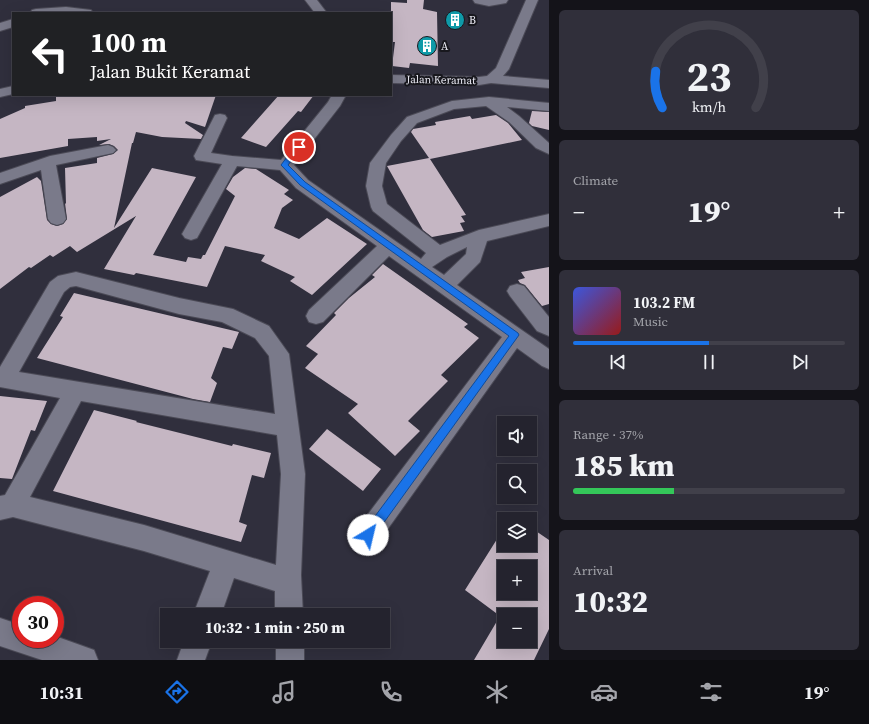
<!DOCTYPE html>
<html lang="en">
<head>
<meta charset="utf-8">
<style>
  :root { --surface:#24232e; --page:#302f3a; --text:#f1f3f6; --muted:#a3a4aa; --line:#41404a; --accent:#1a73e8 }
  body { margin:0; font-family:"Source Serif 4",serif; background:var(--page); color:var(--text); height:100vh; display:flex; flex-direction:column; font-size:15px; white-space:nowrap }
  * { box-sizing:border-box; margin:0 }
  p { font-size:13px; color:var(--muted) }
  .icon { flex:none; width:22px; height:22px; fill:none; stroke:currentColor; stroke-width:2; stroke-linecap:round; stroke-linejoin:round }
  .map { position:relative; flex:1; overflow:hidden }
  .details { display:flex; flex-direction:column; gap:10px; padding:10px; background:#141319; width:320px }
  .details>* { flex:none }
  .top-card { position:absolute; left:12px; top:12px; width:380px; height:84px; border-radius:0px; box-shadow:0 4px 16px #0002,0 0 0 1px var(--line); background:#202124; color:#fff; overflow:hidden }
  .fabs { position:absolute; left:497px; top:416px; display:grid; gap:8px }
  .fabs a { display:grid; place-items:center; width:40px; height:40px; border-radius:0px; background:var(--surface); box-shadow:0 4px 16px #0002,0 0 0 1px var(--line); font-size:20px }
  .speed { position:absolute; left:12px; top:596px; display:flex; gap:8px; font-size:20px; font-weight:700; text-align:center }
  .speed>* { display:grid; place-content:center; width:52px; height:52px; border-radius:50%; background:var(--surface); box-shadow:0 4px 16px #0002,0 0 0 1px var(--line); line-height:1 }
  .speed .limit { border:6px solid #d22; background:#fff; color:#111 }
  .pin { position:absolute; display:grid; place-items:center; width:34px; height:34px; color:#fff; margin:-17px; border:2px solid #fff; border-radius:50%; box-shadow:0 1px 4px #0007 }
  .me { position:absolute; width:44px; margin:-22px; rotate:36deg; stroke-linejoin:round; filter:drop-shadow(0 0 3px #0008) }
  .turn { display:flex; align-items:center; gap:14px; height:84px; padding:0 12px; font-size:18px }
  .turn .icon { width:52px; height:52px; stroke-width:2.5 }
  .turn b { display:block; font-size:28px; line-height:34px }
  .big { font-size:30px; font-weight:800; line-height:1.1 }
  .details .widget { flex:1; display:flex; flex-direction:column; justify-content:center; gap:6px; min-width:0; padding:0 14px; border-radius:6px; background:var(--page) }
  .details .dial { align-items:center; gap:0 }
  .dial svg { height:104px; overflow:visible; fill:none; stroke:var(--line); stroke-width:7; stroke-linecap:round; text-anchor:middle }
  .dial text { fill:var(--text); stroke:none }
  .song { display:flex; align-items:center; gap:12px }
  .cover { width:48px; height:48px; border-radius:6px; background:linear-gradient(135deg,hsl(230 70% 55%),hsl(0 70% 35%)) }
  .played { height:4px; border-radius:2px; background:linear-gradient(90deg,var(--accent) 50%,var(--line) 50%) }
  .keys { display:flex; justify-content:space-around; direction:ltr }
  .heat { display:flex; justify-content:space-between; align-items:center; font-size:22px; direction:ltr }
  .charge { height:6px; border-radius:3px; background:linear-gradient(90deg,#34c759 37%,var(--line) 0) }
  .trip { position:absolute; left:160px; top:608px; width:230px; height:40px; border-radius:0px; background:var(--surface); box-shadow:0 4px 16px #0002,0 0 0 1px var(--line); font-weight:800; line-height:40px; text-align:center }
  .dock { display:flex; height:64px; justify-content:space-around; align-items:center; background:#0e0e12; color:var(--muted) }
  .dock .icon { width:28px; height:28px }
  .dock .on { color:var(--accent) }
  .dock b { font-size:18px; color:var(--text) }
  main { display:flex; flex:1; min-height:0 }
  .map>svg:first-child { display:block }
  .building { fill:#c5b6c3; fill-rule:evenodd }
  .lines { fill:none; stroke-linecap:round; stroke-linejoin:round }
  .minor-casing { stroke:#4b4a56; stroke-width:2 }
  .minor { fill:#7a7a8a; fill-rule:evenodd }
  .route { fill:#1a73e8; stroke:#114b97 }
  .labels { text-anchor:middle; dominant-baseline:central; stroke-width:4; stroke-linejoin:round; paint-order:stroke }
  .far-poi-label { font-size:11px; fill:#ececf5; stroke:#18181e; text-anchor:start }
  .far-street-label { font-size:11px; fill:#ececf5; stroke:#18181e }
</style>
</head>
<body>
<main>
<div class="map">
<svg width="549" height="660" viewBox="0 0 549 660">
  <rect width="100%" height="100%" fill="#302f3d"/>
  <!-- building -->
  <g class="building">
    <path d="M407,0H424L423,9L437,12L438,66L410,63L409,68L392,66L395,42H391V2L407,3Z"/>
    <path d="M56,95H216L205,127L186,121L185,123L203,135L201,139L162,137L136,132L133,143H132L114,228L152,168L196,177L153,255L186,262L188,257L201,259L203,255H205L235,196L226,189L233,177L245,168L256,169L289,190L284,194L293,200L282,208L274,228L299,239L327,218L367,244L312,295L290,281L295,277L261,261L265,255L225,246L207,287L136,273L134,275L104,269L136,216L77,252L70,246L53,257L50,255L31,268L29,267L0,289V197L37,177L41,181L47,220L51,224L57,226L63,224L67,219L65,203L66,204L65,168L97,163V158L113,154L118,150L114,146L109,144L99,145L111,139L97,141V137L68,139V146L0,158V119L25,108V106L56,101Z"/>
    <path d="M279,95H314L301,112L298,111L266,147L241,138Z"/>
    <path d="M532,111L549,112V130L532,126L529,123Z"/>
    <path d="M496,115L508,123L522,140L430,159L466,215L461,216L465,222L460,223L464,231L432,237L423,230L387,166L429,158L411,132L413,129L436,125L435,122L470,116L472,119Z"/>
    <path d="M383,264L468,324L464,327L479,338L441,375L448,381L408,421L420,431L395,456L348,413L358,404L305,368L318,354L306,346L336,315L334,313L349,298L375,277L372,275Z"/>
    <path d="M549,267V304L542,306L525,285L520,283L518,280L525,278L521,272Z"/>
    <path d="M74,293L239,332L232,349L223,347L211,378L217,383L210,402L193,399L37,358L63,317L60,316Z"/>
    <path d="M0,396L47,401L35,431L31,430L12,479L0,478Z"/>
    <path d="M94,410L137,421L136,422L232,446L233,444L271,453L264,478L252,475L239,522L247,525L241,542L53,491Z"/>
    <path d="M327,429L381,469L363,491L309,449Z"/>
    <path d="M530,527L549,540V629L534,660H474L500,616L465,590L504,528V545H530ZM504,567H530V593H504ZM504,615H530V641H504Z"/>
  </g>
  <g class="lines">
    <defs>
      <g id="minor">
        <path d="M305,0H317L327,13H315Z"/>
        <path d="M473,0H508L506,3L489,6L475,3Z"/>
        <path d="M526,0H538L509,69L503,76L549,80V88L491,83L479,85L391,83V75L479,77L487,76L496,68Z"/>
        <path d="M66,7L91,10L93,13H30L32,10L36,9Z"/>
        <path d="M13,19V27L0,31V23Z"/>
        <path d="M13,86V94L0,97V89Z"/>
        <path d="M332,95H346L340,106L294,165L308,180L421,259L426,253L373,211L371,207L366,186L370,163L391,135L407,117L452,101L489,97L549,103V111L507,107L519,116L549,143V154L536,148L509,122L486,106L454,109L417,123L401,141L386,163L382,186L387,204L440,245L479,230L549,214V226L487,241L480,262L457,285L549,349V369L542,366L517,348L377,544L368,548L359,544L355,535L359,526L502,337L389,256L323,322L316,324L309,322L306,316L309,310L377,246L296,188L280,170L237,166L197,238L191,240L185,238L182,234L222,164L196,160L194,156L215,115L220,114L225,115L227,118L211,153L232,156L281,160L328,102ZM467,247L466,254L444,275L432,267L447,257Z"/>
        <path d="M108,145L113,147L116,150L113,153L56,165L66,219L63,223L57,225L51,223L48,219L41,170L0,184V173L50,156Z"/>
        <path d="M76,272L179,298L233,309L269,326L289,354L305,474L301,575L303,615H275V591L234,578L221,615H193L210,571L144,551L13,517L0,520V496L5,495L60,398L0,387V367L50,282L58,276ZM76,286L179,314L222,322L255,338L269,356L275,414L19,372L64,292L70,287ZM81,401L277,435L281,474L276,565L144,525L30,497Z"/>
        <path d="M517,284L524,286L549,317V336L537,331L510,296L507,291L510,286Z"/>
        <path d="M0,618L21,625V639H55V636L94,650L98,660H42L0,646Z"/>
        <path d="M184,641H212L205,660H177Z"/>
        <rect x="276" y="641" width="28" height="19"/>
      </g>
    </defs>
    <!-- minor casing -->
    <use href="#minor" class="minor-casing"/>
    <!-- minor -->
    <use href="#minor" class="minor"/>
  </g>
  <!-- route -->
  <path class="route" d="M299,144L302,147L288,165L305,182L518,333L519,335L372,539L368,541L364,539L362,535L364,531L509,336L300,185L281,165L296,145Z"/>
  <!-- icons -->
  <defs>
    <symbol id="building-disc" viewBox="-11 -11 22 22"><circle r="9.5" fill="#0f9aa8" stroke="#18181e"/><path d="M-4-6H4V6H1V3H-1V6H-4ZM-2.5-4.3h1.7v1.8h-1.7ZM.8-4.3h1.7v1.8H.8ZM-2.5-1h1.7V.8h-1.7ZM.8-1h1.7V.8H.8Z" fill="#fff"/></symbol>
  </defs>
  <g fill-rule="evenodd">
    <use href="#building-disc" x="444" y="9" width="22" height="22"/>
    <use href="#building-disc" x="416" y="35" width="22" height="22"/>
  </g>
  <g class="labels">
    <!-- far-poi labels -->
    <g class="far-poi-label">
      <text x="469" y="20">B</text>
      <text x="441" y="46">A</text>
    </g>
    <!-- far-street labels -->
    <g class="far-street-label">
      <text transform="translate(441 80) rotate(1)">Jalan Keramat</text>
    </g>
  </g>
</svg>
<div class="fabs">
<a><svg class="icon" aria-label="sound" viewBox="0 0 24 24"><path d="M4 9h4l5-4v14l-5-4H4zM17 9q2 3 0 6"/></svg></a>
<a><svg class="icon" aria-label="search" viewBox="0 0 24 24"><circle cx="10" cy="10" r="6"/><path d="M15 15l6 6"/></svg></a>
<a><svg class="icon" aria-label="layers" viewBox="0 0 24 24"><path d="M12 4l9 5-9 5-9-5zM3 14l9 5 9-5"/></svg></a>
<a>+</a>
<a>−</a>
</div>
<div class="speed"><div class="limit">30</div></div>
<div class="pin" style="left:299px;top:147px;background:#d93025"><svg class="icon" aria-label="arrive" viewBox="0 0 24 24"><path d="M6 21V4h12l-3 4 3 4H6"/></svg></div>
<svg class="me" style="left:368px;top:535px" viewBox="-20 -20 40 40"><circle r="19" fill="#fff"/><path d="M0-13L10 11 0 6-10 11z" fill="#1a73e8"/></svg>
<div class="trip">10:32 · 1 min · 250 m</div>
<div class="top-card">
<div class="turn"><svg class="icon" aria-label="left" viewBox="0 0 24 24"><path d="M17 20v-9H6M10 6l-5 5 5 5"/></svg><div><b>100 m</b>Jalan Bukit Keramat</div></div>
</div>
</div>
<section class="details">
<div class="widget dial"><svg viewBox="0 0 100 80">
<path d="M14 69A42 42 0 1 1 86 69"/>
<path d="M14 69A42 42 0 0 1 9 41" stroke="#1a73e8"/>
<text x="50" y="56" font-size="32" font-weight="700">23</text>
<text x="50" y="72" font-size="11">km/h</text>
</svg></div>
<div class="widget"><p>Climate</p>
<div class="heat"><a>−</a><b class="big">19°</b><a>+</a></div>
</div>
<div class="widget">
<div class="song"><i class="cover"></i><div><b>103.2 FM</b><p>Music</p></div></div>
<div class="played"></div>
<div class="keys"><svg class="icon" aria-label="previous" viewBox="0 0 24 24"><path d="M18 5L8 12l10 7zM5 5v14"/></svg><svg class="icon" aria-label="pause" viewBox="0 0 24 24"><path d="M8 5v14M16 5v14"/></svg><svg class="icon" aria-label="next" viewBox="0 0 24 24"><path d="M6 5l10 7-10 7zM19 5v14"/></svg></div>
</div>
<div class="widget"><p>Range · 37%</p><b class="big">185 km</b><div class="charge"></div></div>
<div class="widget"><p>Arrival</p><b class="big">10:32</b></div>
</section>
</main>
<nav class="dock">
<b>10:31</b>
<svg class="icon on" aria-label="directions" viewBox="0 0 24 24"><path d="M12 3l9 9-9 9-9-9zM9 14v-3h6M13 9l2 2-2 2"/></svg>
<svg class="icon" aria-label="music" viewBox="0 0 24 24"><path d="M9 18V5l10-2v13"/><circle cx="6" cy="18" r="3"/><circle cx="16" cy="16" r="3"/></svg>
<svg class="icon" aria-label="phone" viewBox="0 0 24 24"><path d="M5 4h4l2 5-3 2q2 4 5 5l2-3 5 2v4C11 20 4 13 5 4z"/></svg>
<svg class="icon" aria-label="climate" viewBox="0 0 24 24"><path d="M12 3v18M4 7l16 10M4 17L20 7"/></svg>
<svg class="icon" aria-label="car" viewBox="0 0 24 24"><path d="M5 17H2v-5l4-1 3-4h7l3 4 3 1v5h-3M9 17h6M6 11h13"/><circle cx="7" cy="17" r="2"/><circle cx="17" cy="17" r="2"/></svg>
<svg class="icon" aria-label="filters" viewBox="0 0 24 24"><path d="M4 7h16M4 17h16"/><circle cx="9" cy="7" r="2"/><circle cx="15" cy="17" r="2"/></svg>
<b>19°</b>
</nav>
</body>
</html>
